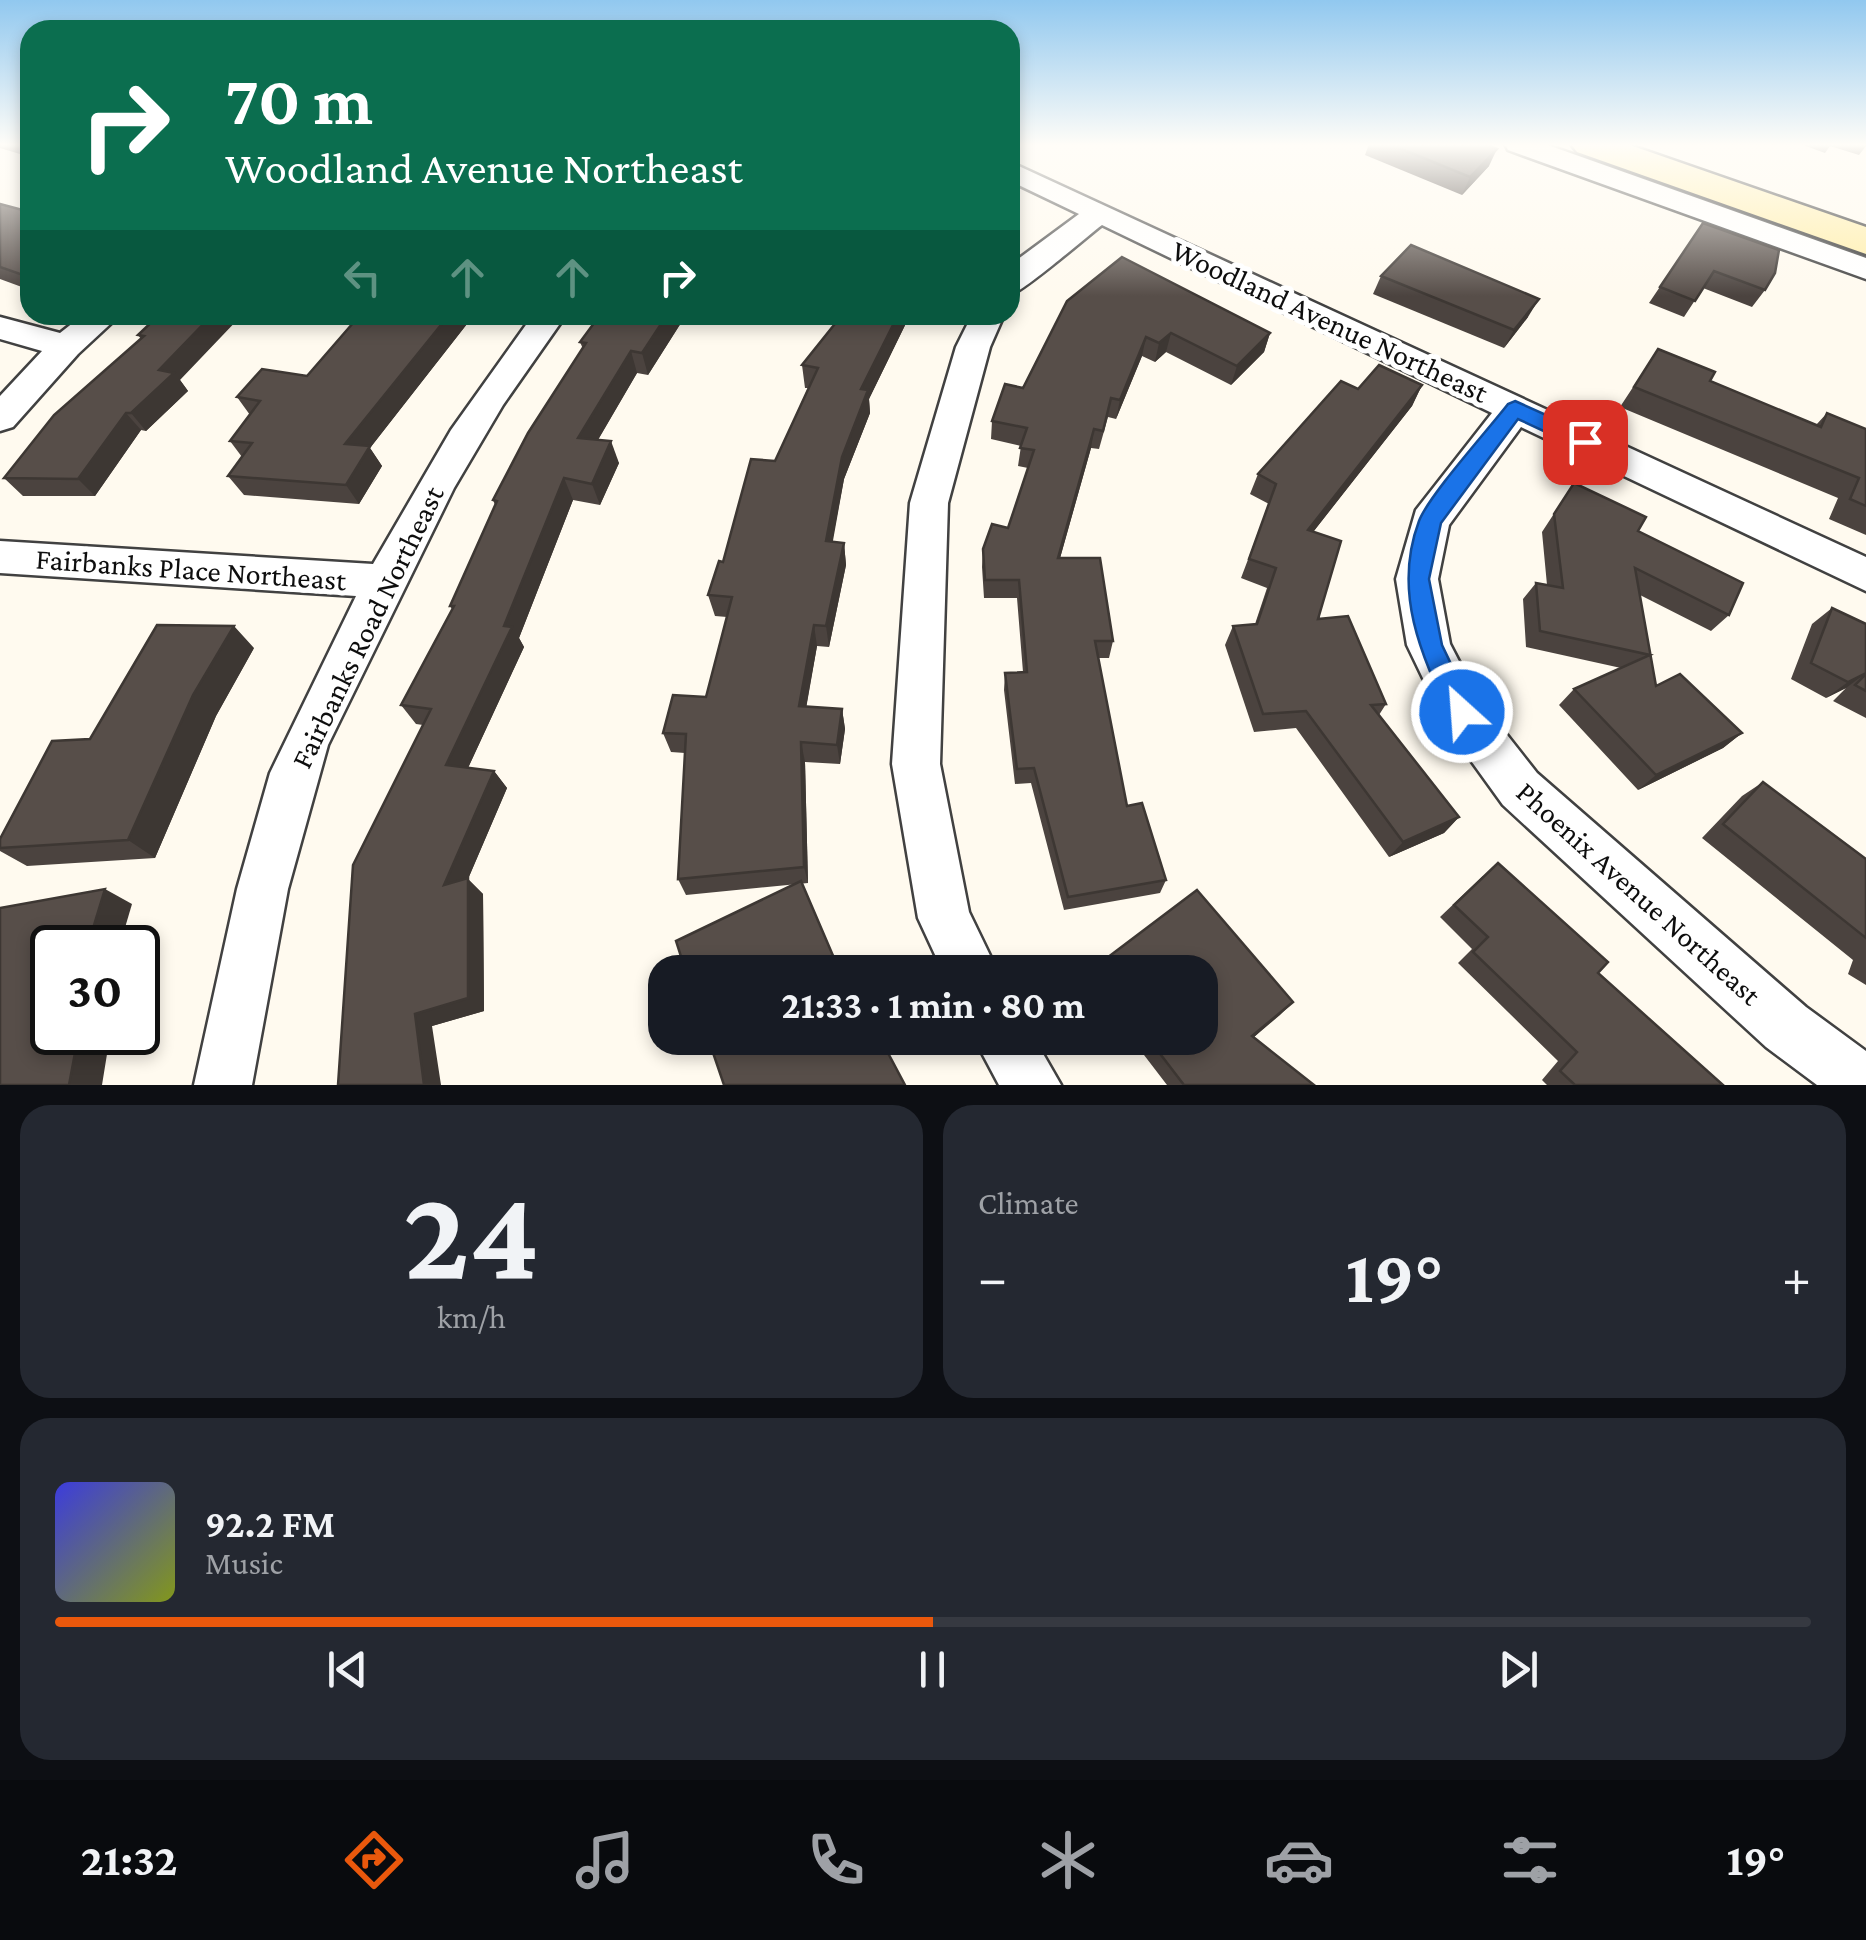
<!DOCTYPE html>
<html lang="en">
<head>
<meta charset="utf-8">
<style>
  :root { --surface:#171b24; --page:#242831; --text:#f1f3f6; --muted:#9ea1a6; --line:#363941; --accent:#ea580c }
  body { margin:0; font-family:"Crimson Pro",serif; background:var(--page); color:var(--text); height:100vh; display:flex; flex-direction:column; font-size:38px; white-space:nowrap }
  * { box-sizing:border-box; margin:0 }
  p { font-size:32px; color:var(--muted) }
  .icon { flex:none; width:55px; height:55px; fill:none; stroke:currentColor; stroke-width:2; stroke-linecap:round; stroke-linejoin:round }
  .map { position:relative; height:1085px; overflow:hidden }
  .sheet { display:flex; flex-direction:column; gap:20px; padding:20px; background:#0d0f14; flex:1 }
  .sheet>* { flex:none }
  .banner { position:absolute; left:20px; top:20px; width:1000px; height:305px; border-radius:30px; box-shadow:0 5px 15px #0003; background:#0b6e4f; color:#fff; overflow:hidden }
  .speed { position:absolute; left:30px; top:925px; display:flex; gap:20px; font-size:50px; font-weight:700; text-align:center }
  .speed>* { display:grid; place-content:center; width:130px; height:130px; border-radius:50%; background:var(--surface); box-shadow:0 5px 15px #0003; line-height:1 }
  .speed .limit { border:5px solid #111; border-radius:15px; background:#fff; color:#111 }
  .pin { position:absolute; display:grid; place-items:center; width:85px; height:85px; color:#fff; margin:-42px; border-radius:20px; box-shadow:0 5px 15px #0006 }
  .me { position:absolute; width:110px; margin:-55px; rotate:334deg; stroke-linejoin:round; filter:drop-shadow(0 0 8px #0008) }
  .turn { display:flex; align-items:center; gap:35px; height:210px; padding:0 40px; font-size:45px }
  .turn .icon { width:130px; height:130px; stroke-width:2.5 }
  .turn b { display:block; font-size:70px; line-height:85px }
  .lanes { display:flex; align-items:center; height:95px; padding:0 40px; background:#0003; justify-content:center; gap:50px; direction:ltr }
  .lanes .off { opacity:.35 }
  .big { font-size:75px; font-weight:700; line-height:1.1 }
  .sheet .widget { flex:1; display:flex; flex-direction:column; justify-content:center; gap:15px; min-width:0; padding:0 35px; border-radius:30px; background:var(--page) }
  .sheet .dial { align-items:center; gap:0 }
  .dial b { font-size:130px; line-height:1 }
  .song { display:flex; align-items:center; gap:30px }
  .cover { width:120px; height:120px; border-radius:15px; background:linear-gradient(135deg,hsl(240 70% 55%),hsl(70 70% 35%)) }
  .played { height:10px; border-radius:5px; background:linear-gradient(90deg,var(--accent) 50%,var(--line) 50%) }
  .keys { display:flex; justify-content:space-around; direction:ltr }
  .heat { display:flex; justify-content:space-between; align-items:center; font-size:55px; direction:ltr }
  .sheet .tiles { flex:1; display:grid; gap:20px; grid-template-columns:1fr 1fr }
  .widget:last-child { grid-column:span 2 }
  .trip { position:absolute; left:648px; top:955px; width:570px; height:100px; border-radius:30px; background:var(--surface); box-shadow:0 5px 15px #0003; font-weight:700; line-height:100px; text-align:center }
  .tabs { display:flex; height:160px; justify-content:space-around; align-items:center; background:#090b0e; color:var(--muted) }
  .tabs .icon { width:70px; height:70px }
  .tabs .current { color:var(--accent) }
  .tabs b { font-size:45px; color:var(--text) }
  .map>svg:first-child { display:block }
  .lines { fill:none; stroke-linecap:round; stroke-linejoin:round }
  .minor-casing { stroke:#414141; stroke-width:5 }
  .secondary-casing { stroke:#303030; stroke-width:5 }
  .minor { fill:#fff; fill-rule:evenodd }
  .secondary { fill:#fea; fill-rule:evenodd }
  .wall { fill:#4b433f }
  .shaded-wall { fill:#3d3733 }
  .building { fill:#574e49; stroke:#3d3733; stroke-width:2.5 }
  .route { fill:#1a73e8; stroke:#114b97; stroke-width:2.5 }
  .labels { text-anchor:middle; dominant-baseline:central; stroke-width:10; stroke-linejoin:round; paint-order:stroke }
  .street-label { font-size:30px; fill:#0e0e0e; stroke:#fff }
</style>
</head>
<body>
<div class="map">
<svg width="1866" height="1085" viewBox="0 0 1866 1085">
  <rect width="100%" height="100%" fill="#fffaef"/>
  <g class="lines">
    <defs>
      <g id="minor">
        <path d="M1505,144H1545L1866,258V279L1508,150Z"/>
        <path d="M1010,162L1866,557V591L1521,427L1449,525L1438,579L1450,644L1478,698L1537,773L1806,1007L1866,1051V1085H1817L1766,1047L1503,805L1446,726L1407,645L1396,579L1416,510L1492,413L1102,225C1085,238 1024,291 1010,295V265L1079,214L1010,181Z"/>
        <path d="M83,315H120L78,354L13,427L0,431V396L42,351L0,339V317L60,333Z"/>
        <path d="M533,315H566L503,405L454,488L328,745L288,889L252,1085H194L237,889L270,773L356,596L0,573V541L373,564L451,430Z"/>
        <path d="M972,315H1004L990,347L948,503L940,764L969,912L998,972H943L918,918L892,764L910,503L956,347Z"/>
        <path d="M974,1038H1034L1061,1085H999Z"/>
      </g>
      <path id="secondary" d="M1571,144H1627L1866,227V254L1577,152Z"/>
    </defs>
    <!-- minor casing -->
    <use href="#minor" class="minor-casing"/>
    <!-- secondary casing -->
    <use href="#secondary" class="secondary-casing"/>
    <!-- minor -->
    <use href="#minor" class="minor"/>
    <!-- secondary -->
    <use href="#secondary" class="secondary"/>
  </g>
  <!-- wall -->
  <g class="wall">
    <path d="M0,144H30V157L0,148Z"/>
    <path d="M1369,144H1485L1489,166L1462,195L1365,155Z"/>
    <path d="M1800,144H1866V146L1859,155L1830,146L1825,153Z"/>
    <path d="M0,204L30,212V290L0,279Z"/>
    <path d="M1703,223L1765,290L1752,307L1703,288L1684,317L1649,303Z"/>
    <path d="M1381,276L1528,317L1504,348L1373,294Z"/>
    <path d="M1067,301L1270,333L1264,352L1231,385L1166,352L1155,362L1142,356L1116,419L1108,417L1099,449L1091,448L1060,558L1113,641L1109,658H1098L1127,806L1166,880L1160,893L1064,910L1031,783L1015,784L1004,690L1005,673L1023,672L1017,598H984L982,567L983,549L1008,528L1028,468L1018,466L1021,446L991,439L992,421L1023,388Z"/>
    <path d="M159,315L180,380L188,391L146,431L141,430L95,496H23L4,478L141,339L138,335Z"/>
    <path d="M360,315H474L370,448L382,466L359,504L244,495L228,476L242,457L230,441L250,415L237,397L307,376Z"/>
    <path d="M600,315H686L648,375L637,373L598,440L619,463L600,505L573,500L519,638L524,647L468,768L494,771L507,788L468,879L483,894L484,1011L432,1026L338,1085L423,725L416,724L401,705L452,609L450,606L495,505L493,500L583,349L580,342Z"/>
    <path d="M842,315H910L869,399L870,413L844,479L832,542L844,543L846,565L829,647L817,646L806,707L842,709L845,729L840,764L805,762L808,883L686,895L678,879L685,753L671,752L663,733L706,697L727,617L715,616L708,595L723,562L775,461L808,388H805L802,365Z"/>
    <path d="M1658,349L1710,381L1816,425L1827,413L1866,429V535L1829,519L1838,498L1620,407Z"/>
    <path d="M1422,385L1412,406L1313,532L1318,619L1386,704L1379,715L1459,817L1444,833L1389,857L1296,728L1254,732L1225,645L1233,626L1255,624L1267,588L1241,578L1269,504L1250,494L1258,474L1358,389Z"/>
    <path d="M1574,483L1638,531L1729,615L1711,631L1640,595L1656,686L1742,733L1723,748L1638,790L1559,705L1574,689L1621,668L1526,647L1523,599L1536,583L1547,585L1542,532Z"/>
    <path d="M1832,608L1866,624V718L1833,701L1846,688L1826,698L1791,679L1812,624Z"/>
    <path d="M254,648L216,716L155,858L27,866L0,851V839L90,739Z"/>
    <path d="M1763,782L1866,859V985L1848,974L1853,960L1702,838L1742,796Z"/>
    <path d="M1483,876L1598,973L1723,1085H1547L1542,1080L1558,1061L1458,963L1472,949L1440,917Z"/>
    <path d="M1197,890L1293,1002L1254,1037L1314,1085H1167L1131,1038H1200V972H1093L1095,967Z"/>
  </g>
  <!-- shaded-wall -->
  <g class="shaded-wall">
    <path d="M1497,149L1489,166L1462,195L1470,177Z"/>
    <path d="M30,268V286L20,274Z"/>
    <path d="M1539,299L1528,317L1504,348L1514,330Z"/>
    <path d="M212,315H242L180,380L188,391L146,431L131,413L159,370Z"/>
    <path d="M449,315H474L370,448L382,466L359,504L346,485L345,444Z"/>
    <path d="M667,315H686L648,375L642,353Z"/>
    <path d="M898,315H910L869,399L870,413L844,479L829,563L826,541L842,457L861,389Z"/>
    <path d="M1171,333L1166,352L1155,362L1159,343Z"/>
    <path d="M1270,333L1264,352L1231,385L1237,366Z"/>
    <path d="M1146,337L1142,356L1116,419L1120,400Z"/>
    <path d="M631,351L637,373L586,460L578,438Z"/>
    <path d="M1422,385L1412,406L1299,550L1308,530Z"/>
    <path d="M126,413L141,430L95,496L78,479Z"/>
    <path d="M1094,429L1091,448L1055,576L1058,558Z"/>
    <path d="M611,441L619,463L600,505L592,484Z"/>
    <path d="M564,478L573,500L519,638L524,647L461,783L446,765Z"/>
    <path d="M844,543L846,565L829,647L826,626Z"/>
    <path d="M814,625L817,646L803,726L799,706Z"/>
    <path d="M234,626L254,648L216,716L155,858L128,840L193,695Z"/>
    <path d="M1866,673L1846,688L1826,698L1848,682Z"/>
    <path d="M842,709L845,729L840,764L837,745Z"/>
    <path d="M1742,733L1723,748L1638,790L1656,775Z"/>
    <path d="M801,742L805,762L808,883L804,867Z"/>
    <path d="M494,771L507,788L468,879L483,894L484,1011L432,1026L441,1085H424L415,1014L444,885Z"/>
    <path d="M1459,817L1444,833L1389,857L1403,842Z"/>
    <path d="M105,889L132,904L119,948H87Z"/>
    <path d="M1293,1002L1280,1015L1241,1048L1252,1036Z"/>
    <path d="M61,1032H95L92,1042L108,1048L102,1085H69L58,1043Z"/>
  </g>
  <!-- building -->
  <g class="building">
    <path d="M1389,144H1485L1497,149L1470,177Z"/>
    <path d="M0,204L30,212V268L20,274L0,267Z"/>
    <path d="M1703,223L1779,250L1775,273L1765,290L1714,271L1695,301L1660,287Z"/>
    <path d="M1411,245L1539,299L1514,330L1381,276Z"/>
    <path d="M1122,257L1270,333L1237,366L1171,333L1159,343L1146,337L1120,400L1111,398L1103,431L1094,429L1058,558H1100L1113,641H1095L1127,806L1142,803L1166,880L1068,897L1034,768L1017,769L1005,673L1027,672L1019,580H985L983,549L992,524L1008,528L1034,450L1020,448L1027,428L992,421L1005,384L1023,388L1067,301Z"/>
    <path d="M159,315H212L159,370L174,373L131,413H126L78,479L4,478L54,415L144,336L138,335Z"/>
    <path d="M360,315H449L345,444L370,446L346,485L228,476L252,443L230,441L260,401L237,397L262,369L307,376Z"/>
    <path d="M600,315H667L642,353L631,351L578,438L611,441L592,484L564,478L504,626L512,627L446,765L494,771L444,885L468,878V998L415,1014L424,1085H338L353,865L431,709L401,705L454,606H450L497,501L493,500L528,433L586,343L580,342Z"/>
    <path d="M842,315H898L861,389L868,390L842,457L826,541L844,543L826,626L814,625L799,706L842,709L837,745L801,742L804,867L678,879L686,734L663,733L673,695L706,697L732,597L708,595L719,561L723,562L751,459L775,461L818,368L802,365Z"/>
    <path d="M1658,349L1715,372L1710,381L1821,427L1827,413L1866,429V506L1850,499L1859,478L1634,387Z"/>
    <path d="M1379,365L1422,385L1308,530L1341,541L1318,619L1348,616L1386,704L1371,705L1459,817L1403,842L1306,711L1263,714L1233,626L1257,624L1276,568L1249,559L1276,484L1258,474L1341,381L1358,389Z"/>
    <path d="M1574,483L1646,517L1638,531L1743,583L1729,615L1635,568L1656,686L1680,674L1742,733L1656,775L1574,689L1650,655L1540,631L1536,583L1563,588L1554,514Z"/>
    <path d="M1832,608L1866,624V673L1848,682L1811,663Z"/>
    <path d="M157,625L234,626L193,695L128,840L0,848V839L52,741L90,739Z"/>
    <path d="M1866,674V691L1855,685Z"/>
    <path d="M1763,782L1866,859V938L1723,824Z"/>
    <path d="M1498,863L1608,962L1598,973L1723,1085H1575L1560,1071L1577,1052L1473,952L1488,937L1454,905Z"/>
    <path d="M801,881L840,972H686L676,941Z"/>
    <path d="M105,889L87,948H52V1032H61L58,1043L78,1037L69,1085H0V908Z"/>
    <path d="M1197,890L1293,1002L1252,1036L1314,1085H1184L1148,1038H1200V972H1099L1095,967Z"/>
    <path d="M708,1038H880L905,1085H724Z"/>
  </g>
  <!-- sky -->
  <linearGradient id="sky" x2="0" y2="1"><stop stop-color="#91c8ef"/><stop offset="0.49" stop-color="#fffdf8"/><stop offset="1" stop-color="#fffdf8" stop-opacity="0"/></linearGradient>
  <rect width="1866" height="296" fill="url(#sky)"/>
  <!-- route -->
  <path class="route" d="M1515,401L1593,436L1596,442L1585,449L1578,447L1518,419L1441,523L1429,579L1442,645L1474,712L1471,721L1462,724L1452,721C1422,656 1392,593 1419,521C1429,495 1488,430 1508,404Z"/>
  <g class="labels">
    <!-- street labels -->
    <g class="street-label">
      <text transform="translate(1330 321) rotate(25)">Woodland Avenue Northeast</text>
      <text transform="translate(191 569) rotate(4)">Fairbanks Place Northeast</text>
      <text transform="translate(367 627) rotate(-64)">Fairbanks Road Northeast</text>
      <text transform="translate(1639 893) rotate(42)">Phoenix Avenue Northeast</text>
    </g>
  </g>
</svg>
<div class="speed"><div class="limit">30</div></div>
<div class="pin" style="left:1585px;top:442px;background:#d93025"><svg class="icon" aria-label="arrive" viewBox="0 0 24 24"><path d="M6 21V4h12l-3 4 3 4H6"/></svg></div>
<svg class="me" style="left:1462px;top:712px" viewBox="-20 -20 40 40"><circle r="17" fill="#1a73e8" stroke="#fff" stroke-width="3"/><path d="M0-11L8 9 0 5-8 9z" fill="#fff"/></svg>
<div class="trip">21:33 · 1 min · 80 m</div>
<div class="banner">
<div class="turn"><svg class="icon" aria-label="right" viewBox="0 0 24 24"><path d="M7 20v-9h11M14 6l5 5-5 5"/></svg><div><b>70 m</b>Woodland Avenue Northeast</div></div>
<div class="lanes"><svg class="icon off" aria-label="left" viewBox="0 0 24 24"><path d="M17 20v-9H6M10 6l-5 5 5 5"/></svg><svg class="icon off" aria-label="ahead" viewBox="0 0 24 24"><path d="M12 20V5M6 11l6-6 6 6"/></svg><svg class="icon off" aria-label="ahead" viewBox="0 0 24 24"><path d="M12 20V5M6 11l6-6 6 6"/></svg><svg class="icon" aria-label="right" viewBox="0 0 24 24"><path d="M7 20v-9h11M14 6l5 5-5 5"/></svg></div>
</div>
</div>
<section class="sheet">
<div class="tiles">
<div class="widget dial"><b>24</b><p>km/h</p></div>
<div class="widget"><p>Climate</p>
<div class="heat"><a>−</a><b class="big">19°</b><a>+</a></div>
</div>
<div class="widget">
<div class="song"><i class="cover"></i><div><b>92.2 FM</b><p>Music</p></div></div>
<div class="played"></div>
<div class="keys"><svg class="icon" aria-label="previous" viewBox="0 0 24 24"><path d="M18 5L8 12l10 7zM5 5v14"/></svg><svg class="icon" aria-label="pause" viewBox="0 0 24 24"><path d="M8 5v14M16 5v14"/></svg><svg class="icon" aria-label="next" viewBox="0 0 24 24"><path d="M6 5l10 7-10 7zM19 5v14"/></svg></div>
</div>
</div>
</section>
<nav class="tabs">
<b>21:32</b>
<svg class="icon current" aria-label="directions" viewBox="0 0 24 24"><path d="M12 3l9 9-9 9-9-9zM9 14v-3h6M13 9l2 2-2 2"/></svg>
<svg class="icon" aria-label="music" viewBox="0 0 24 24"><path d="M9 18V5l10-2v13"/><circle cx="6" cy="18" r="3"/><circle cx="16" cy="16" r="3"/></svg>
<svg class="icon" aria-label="phone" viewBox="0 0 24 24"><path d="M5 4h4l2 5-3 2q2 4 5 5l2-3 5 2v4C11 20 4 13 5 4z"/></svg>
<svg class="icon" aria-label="climate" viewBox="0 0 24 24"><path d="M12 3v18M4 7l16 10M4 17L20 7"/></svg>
<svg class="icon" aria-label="car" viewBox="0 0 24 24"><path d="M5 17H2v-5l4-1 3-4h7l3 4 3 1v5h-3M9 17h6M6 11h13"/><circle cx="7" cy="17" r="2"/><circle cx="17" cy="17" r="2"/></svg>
<svg class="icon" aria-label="filters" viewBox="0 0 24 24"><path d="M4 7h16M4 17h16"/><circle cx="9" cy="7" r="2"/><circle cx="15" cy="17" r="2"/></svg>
<b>19°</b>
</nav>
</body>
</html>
